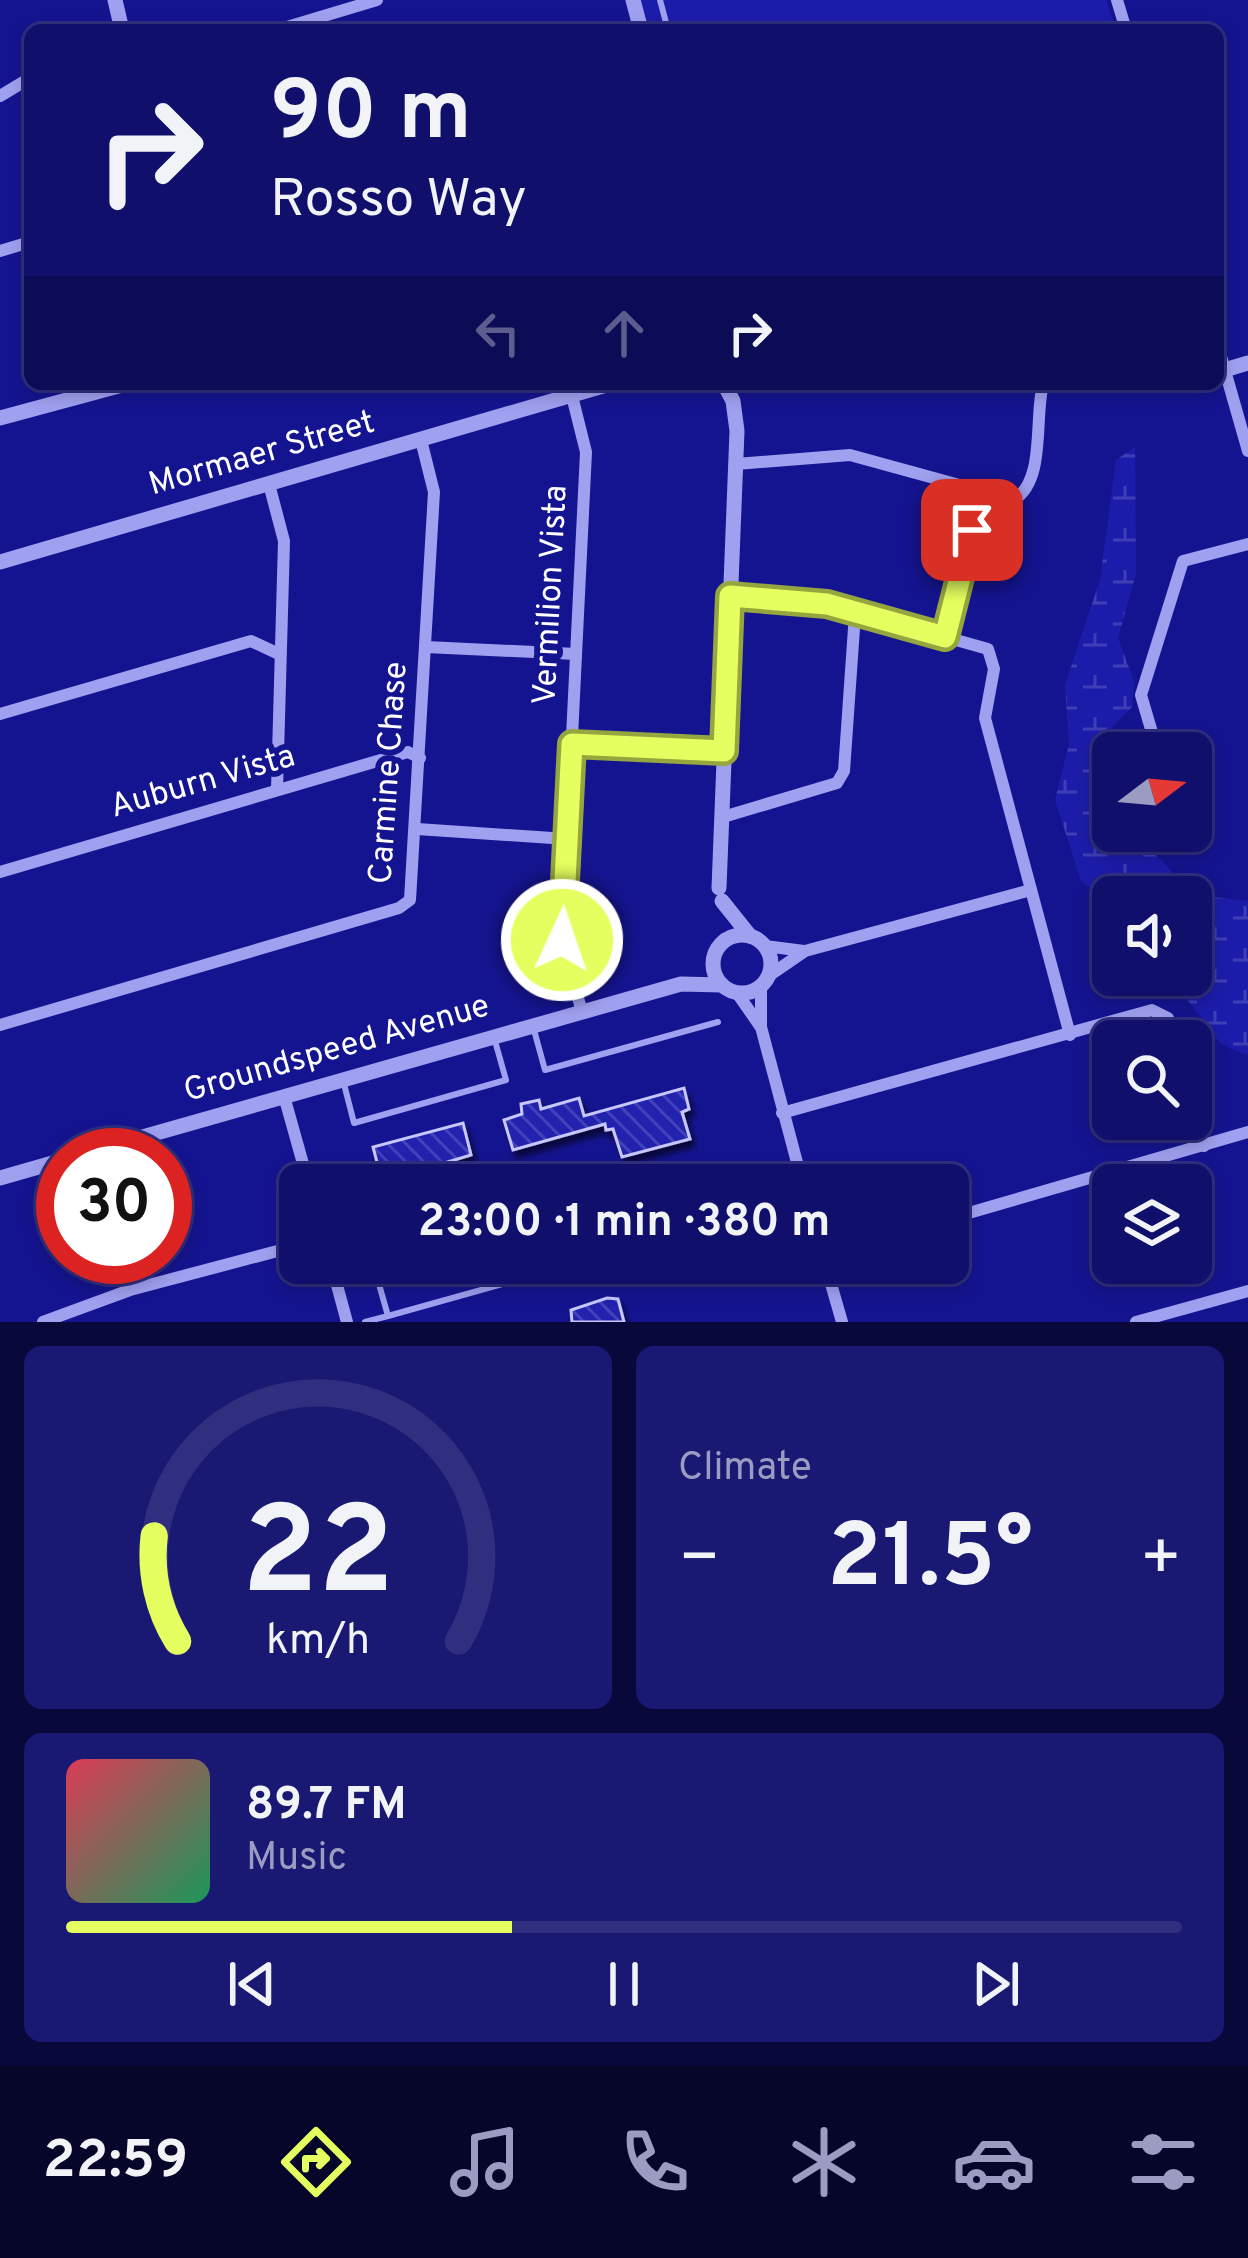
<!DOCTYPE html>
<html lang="en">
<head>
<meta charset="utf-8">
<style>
  :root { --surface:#100f6c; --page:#191872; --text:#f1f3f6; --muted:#9c9cc2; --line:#302f7f; --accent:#e6ff60 }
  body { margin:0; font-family:Overpass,sans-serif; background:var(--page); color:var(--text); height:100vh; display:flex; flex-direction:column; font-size:45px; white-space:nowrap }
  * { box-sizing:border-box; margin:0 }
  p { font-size:39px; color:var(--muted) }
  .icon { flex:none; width:66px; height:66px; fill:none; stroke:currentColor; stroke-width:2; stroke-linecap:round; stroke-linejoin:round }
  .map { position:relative; height:1322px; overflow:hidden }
  .side { display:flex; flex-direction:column; gap:24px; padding:24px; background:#09083b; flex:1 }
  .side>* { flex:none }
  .top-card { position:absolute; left:24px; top:24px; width:1200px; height:366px; border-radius:18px; box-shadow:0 6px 18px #0003,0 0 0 3px var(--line); background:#100f6c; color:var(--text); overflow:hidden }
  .needle { width:78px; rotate:74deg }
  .fabs { position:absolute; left:1092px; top:732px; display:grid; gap:24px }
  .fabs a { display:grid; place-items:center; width:120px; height:120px; border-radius:18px; background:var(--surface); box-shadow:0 6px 18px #0003,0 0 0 3px var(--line); font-size:60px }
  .speed { position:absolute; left:36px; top:1128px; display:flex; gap:24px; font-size:60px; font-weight:700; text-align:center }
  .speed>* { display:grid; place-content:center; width:156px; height:156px; border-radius:50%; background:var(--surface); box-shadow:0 6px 18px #0003,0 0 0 3px var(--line); line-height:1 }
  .speed .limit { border:18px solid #d22; background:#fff; color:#111 }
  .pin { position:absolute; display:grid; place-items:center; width:102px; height:102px; color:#fff; margin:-51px; border-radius:24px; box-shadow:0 6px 18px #0006 }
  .me { position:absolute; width:132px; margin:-66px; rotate:3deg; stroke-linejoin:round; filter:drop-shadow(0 0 9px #0008) }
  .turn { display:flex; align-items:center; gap:42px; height:252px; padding:0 48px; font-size:54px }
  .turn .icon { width:156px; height:156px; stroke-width:2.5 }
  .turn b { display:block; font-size:84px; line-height:102px }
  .lanes { display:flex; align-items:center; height:114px; padding:0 48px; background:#0003; justify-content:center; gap:60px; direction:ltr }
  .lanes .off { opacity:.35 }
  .big { font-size:90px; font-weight:700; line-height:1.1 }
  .side .tile { flex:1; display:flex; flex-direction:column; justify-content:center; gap:18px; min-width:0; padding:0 42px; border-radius:18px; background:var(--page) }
  .side .dial { align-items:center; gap:0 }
  .dial svg { height:312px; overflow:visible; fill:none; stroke:var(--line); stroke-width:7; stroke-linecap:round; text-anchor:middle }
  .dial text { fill:var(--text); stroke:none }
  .song { display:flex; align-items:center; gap:36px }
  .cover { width:144px; height:144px; border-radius:18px; background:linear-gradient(135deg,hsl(350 70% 55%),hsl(150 70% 35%)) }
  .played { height:12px; border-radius:6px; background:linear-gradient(90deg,var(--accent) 40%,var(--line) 40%) }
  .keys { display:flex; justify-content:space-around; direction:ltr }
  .heat { display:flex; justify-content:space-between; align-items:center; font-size:66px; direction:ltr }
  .side .tiles { flex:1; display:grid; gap:24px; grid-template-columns:1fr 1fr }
  .tile:last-child { grid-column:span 2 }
  .trip { position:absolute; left:279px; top:1164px; width:690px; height:120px; border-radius:18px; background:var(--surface); box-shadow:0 6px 18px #0003,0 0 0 3px var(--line); font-weight:700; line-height:120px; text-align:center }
  .tab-bar { display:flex; height:192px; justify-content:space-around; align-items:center; background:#06062b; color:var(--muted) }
  .tab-bar .icon { width:84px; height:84px }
  .tab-bar .on { color:var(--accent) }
  .tab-bar b { font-size:54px; color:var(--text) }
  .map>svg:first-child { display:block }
  .wetland { fill:url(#wetland-marsh) }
  .park { fill:#1c1caa }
  .building { fill:url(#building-back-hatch); stroke:#c7c7fc; stroke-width:3; filter:url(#shadow) }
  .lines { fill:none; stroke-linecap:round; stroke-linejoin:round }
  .service { stroke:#a0a0f1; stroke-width:6 }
  .minor { stroke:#a0a0f1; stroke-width:12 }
  .tertiary { stroke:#a0a0f1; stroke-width:15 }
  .route-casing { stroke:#96a63e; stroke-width:30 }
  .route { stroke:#e6ff60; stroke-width:21 }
  .labels { text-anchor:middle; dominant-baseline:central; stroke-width:12; stroke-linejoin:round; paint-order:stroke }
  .street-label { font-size:33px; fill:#fff; stroke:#151490 }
</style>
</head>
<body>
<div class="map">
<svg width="1248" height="1322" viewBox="0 0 1248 1322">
  <defs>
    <pattern id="wetland-marsh" width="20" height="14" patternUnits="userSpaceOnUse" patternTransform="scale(3)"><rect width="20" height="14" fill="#1c1caa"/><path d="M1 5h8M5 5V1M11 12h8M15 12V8" fill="none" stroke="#3e3eb7"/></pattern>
    <pattern id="building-back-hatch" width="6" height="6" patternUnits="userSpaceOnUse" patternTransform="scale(3)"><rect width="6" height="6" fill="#2222af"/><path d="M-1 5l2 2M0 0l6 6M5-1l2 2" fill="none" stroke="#4343bb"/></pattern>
    <filter id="shadow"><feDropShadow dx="4" dy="7" stdDeviation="3" flood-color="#0009"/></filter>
  </defs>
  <rect width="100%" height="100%" fill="#151490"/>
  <!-- wetland -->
  <path class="wetland" d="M1135,447L1136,573L1118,638L1134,681L1132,707L1113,726V831H1133L1194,895L1248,901V1056L1220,1043L1169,975H1191V897H1113V906L1081,881L1055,800L1069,744L1065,685L1100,580L1116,460Z"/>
  <!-- park -->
  <path class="park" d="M640,0H1106L1116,30H649Z"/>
  <!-- building -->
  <g class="building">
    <path d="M684,1088L689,1109L682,1112L690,1139L622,1157L613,1129L606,1130L605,1124L513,1150L504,1120L522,1114L521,1104L539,1100L541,1109L579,1098L584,1116Z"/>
    <path d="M463,1123L471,1155L414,1172L417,1185H383L373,1147Z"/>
    <path d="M607,1298L618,1299L624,1322H572L571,1310Z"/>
  </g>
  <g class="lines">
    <!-- service -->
    <g class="service">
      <path d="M660,0L668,30"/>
      <path d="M534,1030L545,1070L718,1022"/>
      <path d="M344,1084L354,1123L506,1080L495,1041"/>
      <path d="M307,1177L345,1166L351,1185"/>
      <path d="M751,1185L800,1173"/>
      <path d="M388,1316L577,1263"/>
      <path d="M365,1322L388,1316L373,1263"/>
    </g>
    <!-- minor -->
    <g class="minor">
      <path d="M1117,0L1126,30"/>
      <path d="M277,30L377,0"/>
      <path d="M0,96L30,78"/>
      <path d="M0,251L30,242"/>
      <path d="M1218,346L1248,451"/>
      <path d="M572,396L586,452L562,940L582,1012"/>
      <path d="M736,464L850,455L1014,500C1046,480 1034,419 1043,384"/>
      <path d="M269,484L284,541L277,790"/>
      <path d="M730,596L828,604L988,649L994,669L985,718L1070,1035"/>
      <path d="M945,637L981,494"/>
      <path d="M426,647L576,654"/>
      <path d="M0,714L251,641L279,654"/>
      <path d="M572,744L725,751"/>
      <path d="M1158,753L1141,695L1183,561L1248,544"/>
      <path d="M723,817L837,783L844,771L855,614"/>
      <path d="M417,829L567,839"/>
      <path d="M0,872L408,752L420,758"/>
      <path d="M765,946L804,951"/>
      <path d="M770,975L805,951L1031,890"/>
      <path d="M761,986V1027L803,1185"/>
      <path d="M737,993L760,1026"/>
      <path d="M0,1025L399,908L410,900L434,492L421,440"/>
      <path d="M284,1096L309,1185"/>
      <path d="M1191,1098L1204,1146"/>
      <path d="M782,1113L1152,1010L1168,1018L1175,1041"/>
      <path d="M948,1219L1248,1132"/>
      <path d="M331,1263L347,1322"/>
      <path d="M825,1263L842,1322"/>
      <path d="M43,1322L130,1290L300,1245"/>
      <path d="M1136,1322L1248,1291"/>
    </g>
    <!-- tertiary -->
    <g class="tertiary">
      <path d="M115,0L122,30"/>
      <path d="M633,0L641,30"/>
      <path d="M1218,372L1248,363"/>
      <path d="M0,418L126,384"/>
      <path d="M0,562L610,384"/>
      <path d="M719,888L737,431L733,401L724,384"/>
      <path d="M722,901L750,936"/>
      <circle cx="742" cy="964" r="29"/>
      <path d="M79,1155L681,984L722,985"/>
      <path d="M0,1178L63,1160"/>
    </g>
  </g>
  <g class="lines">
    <defs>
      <path id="route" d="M562,940L572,744L724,751L730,596L827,604L945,637L972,530"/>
    </defs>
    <!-- route casing -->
    <use href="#route" class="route-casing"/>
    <!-- route -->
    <use href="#route" class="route"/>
  </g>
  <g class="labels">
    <!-- street labels -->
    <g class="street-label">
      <text transform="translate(262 455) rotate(-16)">Mormaer Street</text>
      <text transform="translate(552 595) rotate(-87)">Vermilion Vista</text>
      <text transform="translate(390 773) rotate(-86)">Carmine Chase</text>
      <text transform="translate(203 783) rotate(-16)">Auburn Vista</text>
      <text transform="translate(337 1050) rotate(-16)">Groundspeed Avenue</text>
    </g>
  </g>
</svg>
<div class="fabs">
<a><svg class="needle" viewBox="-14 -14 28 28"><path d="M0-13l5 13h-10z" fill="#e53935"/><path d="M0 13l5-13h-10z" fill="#9c9cc2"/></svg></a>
<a><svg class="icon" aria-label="sound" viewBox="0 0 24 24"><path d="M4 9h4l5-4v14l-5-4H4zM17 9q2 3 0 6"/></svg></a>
<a><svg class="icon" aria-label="search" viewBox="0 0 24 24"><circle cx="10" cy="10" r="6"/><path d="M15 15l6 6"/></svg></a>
<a><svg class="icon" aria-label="layers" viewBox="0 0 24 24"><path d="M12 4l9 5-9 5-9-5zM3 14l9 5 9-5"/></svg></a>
</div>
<div class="speed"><div class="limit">30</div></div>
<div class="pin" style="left:972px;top:530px;background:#d93025"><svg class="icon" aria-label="arrive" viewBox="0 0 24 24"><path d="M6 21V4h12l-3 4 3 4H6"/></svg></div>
<svg class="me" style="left:562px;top:940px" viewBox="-20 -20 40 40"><circle r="17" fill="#e6ff60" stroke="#fff" stroke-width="3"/><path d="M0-11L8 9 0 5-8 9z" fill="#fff"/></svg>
<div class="trip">23:00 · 1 min · 380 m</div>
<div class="top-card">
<div class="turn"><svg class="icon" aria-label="right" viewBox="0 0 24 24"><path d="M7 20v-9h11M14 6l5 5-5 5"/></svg><div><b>90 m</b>Rosso Way</div></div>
<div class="lanes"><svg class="icon off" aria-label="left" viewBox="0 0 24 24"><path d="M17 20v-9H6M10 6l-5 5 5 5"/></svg><svg class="icon off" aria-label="ahead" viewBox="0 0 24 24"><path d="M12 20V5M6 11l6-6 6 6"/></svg><svg class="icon" aria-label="right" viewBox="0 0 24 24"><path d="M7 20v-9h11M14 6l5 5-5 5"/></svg></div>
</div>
</div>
<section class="side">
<div class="tiles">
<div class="tile dial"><svg viewBox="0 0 100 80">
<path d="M14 69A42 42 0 1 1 86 69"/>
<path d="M14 69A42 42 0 0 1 8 42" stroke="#e6ff60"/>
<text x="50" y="56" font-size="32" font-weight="700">22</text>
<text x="50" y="72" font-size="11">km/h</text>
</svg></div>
<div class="tile"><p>Climate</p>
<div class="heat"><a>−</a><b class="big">21.5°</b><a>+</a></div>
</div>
<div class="tile">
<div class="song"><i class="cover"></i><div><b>89.7 FM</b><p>Music</p></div></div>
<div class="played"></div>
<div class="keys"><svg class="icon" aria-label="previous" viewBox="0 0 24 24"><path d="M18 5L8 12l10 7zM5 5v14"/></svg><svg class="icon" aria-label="pause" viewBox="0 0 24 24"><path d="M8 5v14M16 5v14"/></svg><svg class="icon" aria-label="next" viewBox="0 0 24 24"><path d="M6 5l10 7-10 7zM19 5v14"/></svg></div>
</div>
</div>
</section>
<nav class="tab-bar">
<b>22:59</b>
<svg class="icon on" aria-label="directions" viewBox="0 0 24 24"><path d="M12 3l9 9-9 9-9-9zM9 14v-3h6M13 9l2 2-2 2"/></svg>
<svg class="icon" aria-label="music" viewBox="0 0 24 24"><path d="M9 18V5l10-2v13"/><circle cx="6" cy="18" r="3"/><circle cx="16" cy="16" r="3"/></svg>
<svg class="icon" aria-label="phone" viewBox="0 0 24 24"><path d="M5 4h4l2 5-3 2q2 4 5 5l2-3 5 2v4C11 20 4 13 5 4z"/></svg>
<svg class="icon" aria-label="climate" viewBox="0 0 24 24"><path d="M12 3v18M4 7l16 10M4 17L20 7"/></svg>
<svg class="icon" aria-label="car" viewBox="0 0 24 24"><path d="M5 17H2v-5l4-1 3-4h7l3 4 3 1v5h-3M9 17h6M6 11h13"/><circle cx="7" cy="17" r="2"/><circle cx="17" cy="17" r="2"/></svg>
<svg class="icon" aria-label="filters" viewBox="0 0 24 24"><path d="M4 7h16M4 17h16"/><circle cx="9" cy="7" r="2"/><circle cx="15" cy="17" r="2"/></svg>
</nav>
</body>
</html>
